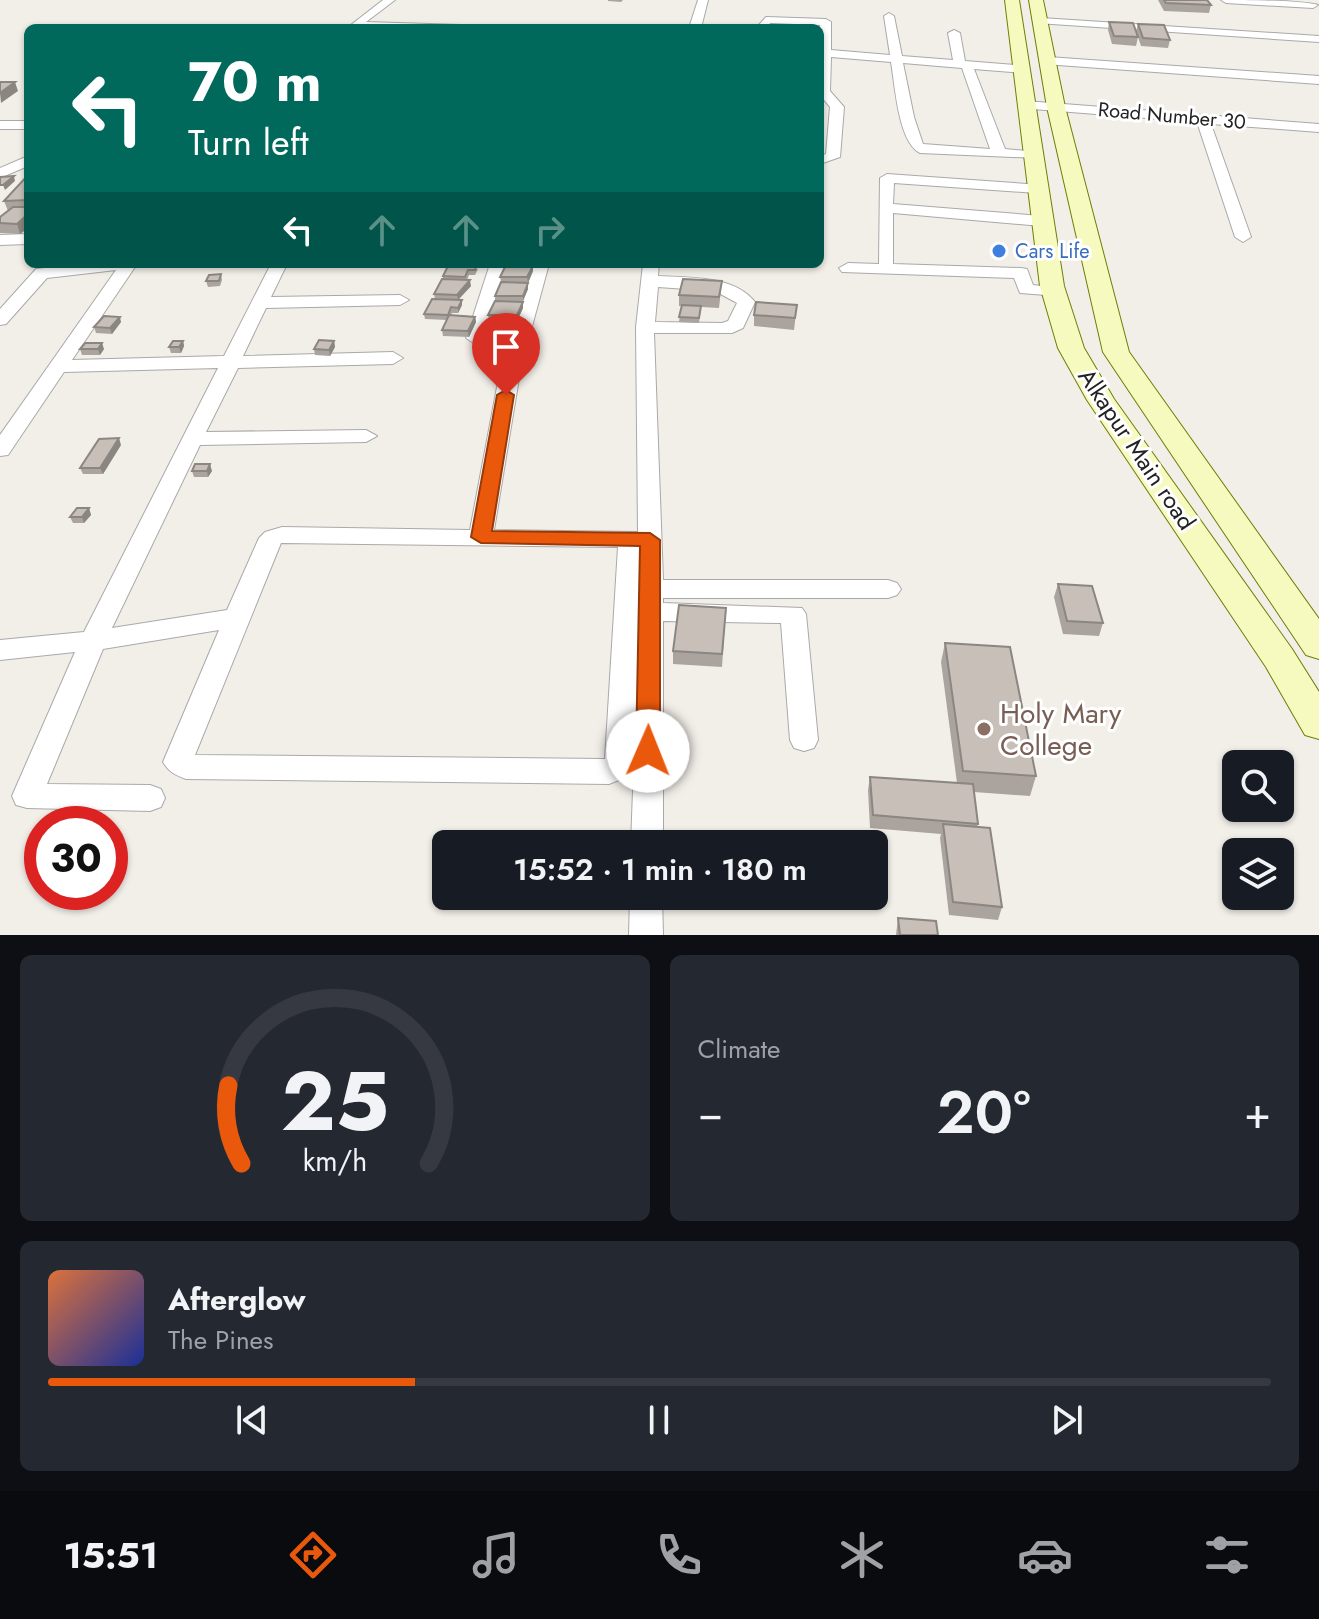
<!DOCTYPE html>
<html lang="en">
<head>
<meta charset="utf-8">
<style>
  :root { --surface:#171b24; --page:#242831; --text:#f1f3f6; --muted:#9ea1a6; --line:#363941; --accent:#ea580c }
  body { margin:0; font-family:Jost,sans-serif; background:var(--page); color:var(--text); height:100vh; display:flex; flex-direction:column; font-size:30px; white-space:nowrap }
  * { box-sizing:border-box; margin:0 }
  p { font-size:26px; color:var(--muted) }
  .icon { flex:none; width:44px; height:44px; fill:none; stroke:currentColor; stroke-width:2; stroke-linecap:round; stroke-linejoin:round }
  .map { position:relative; height:935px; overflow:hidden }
  .panel { display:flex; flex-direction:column; gap:20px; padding:20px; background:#0d0f14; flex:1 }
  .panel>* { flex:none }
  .hud { position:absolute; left:24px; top:24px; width:800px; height:244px; border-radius:12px; box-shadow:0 2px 6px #0004; background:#00695c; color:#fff; overflow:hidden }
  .buttons { position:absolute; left:1222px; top:750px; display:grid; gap:16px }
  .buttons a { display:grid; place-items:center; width:72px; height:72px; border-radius:12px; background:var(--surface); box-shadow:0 2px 6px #0004; font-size:40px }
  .speed { position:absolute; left:24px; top:806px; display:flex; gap:16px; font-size:40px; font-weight:700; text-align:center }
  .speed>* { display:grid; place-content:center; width:104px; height:104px; border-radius:50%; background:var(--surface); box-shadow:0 2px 6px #0004; line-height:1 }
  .speed .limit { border:12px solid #d22; background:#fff; color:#111 }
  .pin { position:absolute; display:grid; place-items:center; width:68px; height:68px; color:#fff; margin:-82px -34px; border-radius:50% 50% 50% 0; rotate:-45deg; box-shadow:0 0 8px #0007 }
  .pin .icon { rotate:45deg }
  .me { position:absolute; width:88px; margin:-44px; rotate:1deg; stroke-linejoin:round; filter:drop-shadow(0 0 6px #0008) }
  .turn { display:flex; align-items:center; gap:28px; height:168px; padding:0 32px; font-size:36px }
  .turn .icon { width:104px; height:104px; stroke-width:2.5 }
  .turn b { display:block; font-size:56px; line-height:68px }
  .lanes { display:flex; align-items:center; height:76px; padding:0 32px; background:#0003; justify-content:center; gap:40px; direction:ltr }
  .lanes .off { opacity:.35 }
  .big { font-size:60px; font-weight:600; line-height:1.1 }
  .panel .card { flex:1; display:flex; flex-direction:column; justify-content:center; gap:12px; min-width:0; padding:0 28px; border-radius:12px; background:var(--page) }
  .panel .dial { align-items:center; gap:0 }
  .dial svg { height:208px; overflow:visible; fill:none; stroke:var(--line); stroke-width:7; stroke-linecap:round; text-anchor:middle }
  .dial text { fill:var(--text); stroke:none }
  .song { display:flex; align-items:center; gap:24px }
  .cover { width:96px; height:96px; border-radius:12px; background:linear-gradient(135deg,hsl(20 70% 55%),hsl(230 70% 35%)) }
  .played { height:8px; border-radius:4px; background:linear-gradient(90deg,var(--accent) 30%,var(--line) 30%) }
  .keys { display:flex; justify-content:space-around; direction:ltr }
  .heat { display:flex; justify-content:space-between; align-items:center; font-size:44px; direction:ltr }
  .panel .tiles { flex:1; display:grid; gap:20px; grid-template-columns:1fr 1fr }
  .card:last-child { grid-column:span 2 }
  .trip { position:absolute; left:432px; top:830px; width:456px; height:80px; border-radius:12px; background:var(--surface); box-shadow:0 2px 6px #0004; font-weight:600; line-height:80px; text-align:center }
  .tab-bar { display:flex; height:128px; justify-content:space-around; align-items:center; background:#090b0e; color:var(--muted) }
  .tab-bar .icon { width:56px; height:56px }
  .tab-bar .active { color:var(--accent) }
  .tab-bar b { font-size:36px; color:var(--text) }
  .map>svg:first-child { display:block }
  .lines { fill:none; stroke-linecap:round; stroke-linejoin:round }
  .street-casing { stroke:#a9a9a9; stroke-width:2 }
  .secondary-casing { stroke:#707d05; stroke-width:2 }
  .street { fill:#fff; fill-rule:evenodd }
  .secondary { fill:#f7fabf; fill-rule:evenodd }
  .wall { fill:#aba49e }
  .shaded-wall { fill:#8b8681 }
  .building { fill:#c7bfb8; stroke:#8b8681; stroke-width:2 }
  .route { fill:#ea580c; stroke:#983908; stroke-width:2 }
  .shop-dot { fill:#3f7fe0; stroke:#fff; stroke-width:3 }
  .education-dot { fill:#8d6e63; stroke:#fff; stroke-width:3 }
  .labels { text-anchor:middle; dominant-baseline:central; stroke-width:6; stroke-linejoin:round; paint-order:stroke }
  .far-street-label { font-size:20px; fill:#222; stroke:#fff }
  .far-shop-label { font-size:20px; fill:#366cbe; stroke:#fff; text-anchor:start }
  .street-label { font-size:24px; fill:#222; stroke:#fff }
  .near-education-label { font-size:28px; fill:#785e54; stroke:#fff; text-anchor:start }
</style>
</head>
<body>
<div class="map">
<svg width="1319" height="935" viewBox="0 0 1319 935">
  <rect width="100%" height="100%" fill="#f2efe9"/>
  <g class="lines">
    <defs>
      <g id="street">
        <path d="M383,0H395L366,22L461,25L467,28H347Z"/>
        <path d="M698,0H708L701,28H689Z"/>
        <path d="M1221,0C1244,0 1300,0 1318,5L1313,8L1226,3Z"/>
        <path d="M889,13L894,16L902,56L953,60L948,33L954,30L960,33L965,61L1027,66L1029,69L1023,73L974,69L1005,149L1038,152V158L920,153C898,142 895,85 891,62L831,57L830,91L844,107L840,157L820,164V156L826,154L830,107L820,95V25L770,23L768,28H756L766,17L826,19L831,22V50L890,55L884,16ZM903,63L962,68L990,149L923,144L914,117Z"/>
        <path d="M1041,18L1319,36V42L1037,23L1036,21Z"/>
        <path d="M1048,57L1319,76V84L1044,64L1042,61Z"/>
        <path d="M1025,101L1319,124V132L1211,124L1251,237L1243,242L1235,237L1197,122L1020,108V102Z"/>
        <rect x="0" y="121" width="28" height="8"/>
        <path d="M28,156V166L0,178V168Z"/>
        <path d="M887,174L1042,185L1045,188L1037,193L894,183L893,204L1042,216L1050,221L1042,226L893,213V264L1021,268L1027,269L1033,285L1059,288L1062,292L1059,296L1020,293L1014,278L842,272L839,268L848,263L879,264L880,178Z"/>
        <path d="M28,234V244L0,245V235Z"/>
        <path d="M79,264H137L72,360L224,356L271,264H287L271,297L400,295L409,300L400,305L266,308L243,356L393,352L403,358L393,364L238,368L206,432L366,430L377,436L366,442L200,445L112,628L227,610L259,538L265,532L282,527L470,530L501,366L511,360L521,366L494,530L638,532L636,327L643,264H659L658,276C690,278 734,275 755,302L743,328L732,333H654L663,580H888L897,583L901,589L897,595L888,598H663V603L802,608L806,614L818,740L814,748L804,751L794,748L790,740L781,623L663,621V844H631L634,764L619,780L609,784L186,779C175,775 169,772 163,762L219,630L103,649L47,784L150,785L161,789L165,798L161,807L150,811L27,808L16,805L12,796L75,652L0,660V640L84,632L218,368L64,372L8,455L0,456V435L116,270L47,278L6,324L0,325V309L36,269ZM658,287L715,291L737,303L728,321L722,323L655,322ZM281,543L618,547L605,759L195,755Z"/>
        <path d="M490,264H506L484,338L475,344L466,338Z"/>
        <path d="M533,264H549L528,341L519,347L510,341Z"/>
        <path d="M630,896H662L663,935H629Z"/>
      </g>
      <g id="secondary">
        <path d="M1005,0H1019L1064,286L1084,348L1114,399L1292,649L1319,692V739L1305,735L1266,667L1087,400L1058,348L1040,286Z"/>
        <path d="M1029,0H1043L1065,107L1129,352L1319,619V659L1306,655L1103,352L1047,107Z"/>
      </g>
    </defs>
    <!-- street casing -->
    <use href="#street" class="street-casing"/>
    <!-- secondary casing -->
    <use href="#secondary" class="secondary-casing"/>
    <!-- street -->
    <use href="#street" class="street"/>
    <!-- secondary -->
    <use href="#secondary" class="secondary"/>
  </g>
  <!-- wall -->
  <g class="wall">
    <path d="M608,0H623L621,2L608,1Z"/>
    <path d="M1158,0H1207L1211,5L1209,13L1164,11Z"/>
    <path d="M1109,22L1138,37L1136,46L1112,44L1108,30Z"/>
    <path d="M1138,24L1170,40L1168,48L1141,46L1136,31Z"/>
    <path d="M28,175V228L20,234L0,233V217L8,211L4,201Z"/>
    <path d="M449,264L478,269L475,275H469L467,280L471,286L458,300L462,305L458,313H452L451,315L475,317L476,322L469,337L443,336L442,330L447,320L425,319L424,314L435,299L434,294L443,279V276Z"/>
    <path d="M533,266V271L528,283L501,282L500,277Z"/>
    <path d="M221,274L222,280L220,286L208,287L206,281Z"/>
    <path d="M722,281L719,308L701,307L699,323L679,322L681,306H679V295Z"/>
    <path d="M528,283V289L523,301H495V296Z"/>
    <path d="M797,305L794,330L754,326V315Z"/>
    <path d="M523,308L517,321H489L488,315Z"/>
    <path d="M121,322L112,334L96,333L94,327Z"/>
    <path d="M518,328L512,342H483L482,336Z"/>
    <path d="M183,341L184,346L181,353H171L169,347Z"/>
    <path d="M334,341L335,347L330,356L315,355L314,349Z"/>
    <path d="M80,349H104L100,355H82Z"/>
    <path d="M121,445L103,474H83L80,468Z"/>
    <path d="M192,471H212L208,477H194Z"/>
    <path d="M89,508L91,515L84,523H73L70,517Z"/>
    <path d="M1058,584L1103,623L1099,636L1063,634L1054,597Z"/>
    <path d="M726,608L722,667L673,664V651Z"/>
    <path d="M945,643L1036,776L1030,796L974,792L978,824L977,827L1002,907L998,920L949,915L940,838L941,834L870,828L868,790L870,777L957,783L941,662Z"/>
    <path d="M898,918L938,935H896Z"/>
  </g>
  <!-- shaded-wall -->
  <g class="shaded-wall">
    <path d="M15,82L18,91L1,103L0,93Z"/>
    <path d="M14,176L15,181L5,190L3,185Z"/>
    <path d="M28,214V228L20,234L17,224Z"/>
    <path d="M533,266V271L528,283L527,277Z"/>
    <path d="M470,280L471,286L458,300L457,295Z"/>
    <path d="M528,283V289L523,301V296Z"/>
    <path d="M462,300V305L458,313V308Z"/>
    <path d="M523,302V308L517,321V315Z"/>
    <path d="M120,317L121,322L112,334L110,328Z"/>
    <path d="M475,317L476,322L469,337L468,331Z"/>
    <path d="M517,322L518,328L512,342L511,336Z"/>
    <path d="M183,341L184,346L181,353L179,347Z"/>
    <path d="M334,341L335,347L330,356L329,350Z"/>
    <path d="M102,343L104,349L100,355L98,349Z"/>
    <path d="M119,438L121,445L103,474L100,468Z"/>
    <path d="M210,464L212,471L208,477L207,471Z"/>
    <path d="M89,508L91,515L84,523L82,517Z"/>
  </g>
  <!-- building -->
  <g class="building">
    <path d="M1164,0H1207L1211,5L1166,3Z"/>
    <path d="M1109,22L1133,23L1138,37L1114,36Z"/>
    <path d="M1138,24L1164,25L1170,40L1143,38Z"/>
    <path d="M0,82H15L0,93Z"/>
    <path d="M28,175V200L4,201Z"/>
    <path d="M14,176L3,185H0V177Z"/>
    <path d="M13,207H28V214L17,224L0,223V217Z"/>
    <path d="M449,264H477L475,270H468L465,277L443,276Z"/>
    <path d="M506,265L533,266L527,277H500Z"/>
    <path d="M221,274L219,281H206L209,275Z"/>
    <path d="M442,279L470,280L457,295L434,294Z"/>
    <path d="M683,279L722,281L719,297L679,295Z"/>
    <path d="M501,282L528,283L523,296H495Z"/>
    <path d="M432,299L462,300L458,308L451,307L448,315L424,314Z"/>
    <path d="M495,301L523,302L517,315H488Z"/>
    <path d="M756,302L797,305L795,318L754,315Z"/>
    <path d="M682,305L701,306L699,318L679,317Z"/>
    <path d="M449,315L475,317L468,331L442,330Z"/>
    <path d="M104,316L120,317L110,328L94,327Z"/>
    <path d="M489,321L517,322L511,336H482Z"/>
    <path d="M319,340L334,341L329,350L314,349Z"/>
    <path d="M173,341H183L179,347H169Z"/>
    <path d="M85,343H102L98,349H80Z"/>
    <path d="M119,438L100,468H80L99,439Z"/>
    <path d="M195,464H210L207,471H192Z"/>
    <path d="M77,508H89L82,517H70Z"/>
    <path d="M1058,584L1092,586L1103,623L1067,621Z"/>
    <path d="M679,605L726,608L722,654L673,651Z"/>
    <path d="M945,643L1010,647L1036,776L963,771Z"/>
    <path d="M870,777L973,784L978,824L873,815Z"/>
    <path d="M943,824L990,828L1002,907L953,902Z"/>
    <path d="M898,918L936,921L938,935H900Z"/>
  </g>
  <!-- route -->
  <path class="route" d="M506,390L514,395L492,531L650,533L660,540V751L657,758L648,760L640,758L636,751L640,546L481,543L471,537L497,395Z"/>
  <!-- markers -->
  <circle class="shop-dot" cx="999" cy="251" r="8"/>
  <circle class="education-dot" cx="984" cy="729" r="8"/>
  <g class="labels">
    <!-- far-street labels -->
    <g class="far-street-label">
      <text transform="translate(1172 116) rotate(5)">Road Number 30</text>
    </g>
    <!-- far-shop labels -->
    <g class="far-shop-label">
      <text x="1015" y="251">Cars Life</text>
    </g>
    <!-- street labels -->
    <g class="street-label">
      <text transform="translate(1137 449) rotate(56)">Alkapur Main road</text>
    </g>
    <!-- near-education labels -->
    <g class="near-education-label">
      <text x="1000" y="713">Holy Mary<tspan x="1000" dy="32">College</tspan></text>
    </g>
  </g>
</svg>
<div class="buttons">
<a><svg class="icon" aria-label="search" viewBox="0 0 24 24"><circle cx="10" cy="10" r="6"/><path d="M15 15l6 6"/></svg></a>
<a><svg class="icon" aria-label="layers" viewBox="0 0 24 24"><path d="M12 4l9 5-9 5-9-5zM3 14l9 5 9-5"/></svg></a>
</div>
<div class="speed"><div class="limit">30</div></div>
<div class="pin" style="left:506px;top:395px;background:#d93025"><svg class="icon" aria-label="arrive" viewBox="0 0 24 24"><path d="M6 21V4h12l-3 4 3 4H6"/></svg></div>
<svg class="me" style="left:648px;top:751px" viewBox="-20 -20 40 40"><circle r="19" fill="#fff"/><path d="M0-13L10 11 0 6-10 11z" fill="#ea580c"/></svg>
<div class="trip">15:52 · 1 min · 180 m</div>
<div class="hud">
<div class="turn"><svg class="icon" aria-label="left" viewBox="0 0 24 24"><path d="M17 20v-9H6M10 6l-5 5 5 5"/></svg><div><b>70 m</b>Turn left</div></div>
<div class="lanes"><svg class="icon" aria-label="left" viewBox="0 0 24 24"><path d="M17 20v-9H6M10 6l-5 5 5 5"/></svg><svg class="icon off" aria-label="ahead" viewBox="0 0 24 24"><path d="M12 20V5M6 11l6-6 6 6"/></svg><svg class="icon off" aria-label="ahead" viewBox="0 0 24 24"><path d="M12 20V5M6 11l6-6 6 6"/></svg><svg class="icon off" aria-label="right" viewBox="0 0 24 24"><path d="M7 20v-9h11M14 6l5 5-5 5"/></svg></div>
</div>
</div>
<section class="panel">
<div class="tiles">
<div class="card dial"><svg viewBox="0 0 100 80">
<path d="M14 69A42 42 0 1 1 86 69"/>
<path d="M14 69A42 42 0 0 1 9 39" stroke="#ea580c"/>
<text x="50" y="56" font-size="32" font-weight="700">25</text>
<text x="50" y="72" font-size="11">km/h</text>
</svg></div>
<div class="card"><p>Climate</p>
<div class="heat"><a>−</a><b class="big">20°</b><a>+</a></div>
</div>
<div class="card">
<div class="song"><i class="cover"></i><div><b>Afterglow</b><p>The Pines</p></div></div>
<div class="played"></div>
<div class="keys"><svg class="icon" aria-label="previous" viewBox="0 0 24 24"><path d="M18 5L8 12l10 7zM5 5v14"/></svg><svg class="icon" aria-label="pause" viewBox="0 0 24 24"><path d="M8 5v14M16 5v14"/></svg><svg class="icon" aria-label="next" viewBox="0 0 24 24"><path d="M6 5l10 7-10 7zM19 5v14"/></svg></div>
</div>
</div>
</section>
<nav class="tab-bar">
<b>15:51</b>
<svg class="icon active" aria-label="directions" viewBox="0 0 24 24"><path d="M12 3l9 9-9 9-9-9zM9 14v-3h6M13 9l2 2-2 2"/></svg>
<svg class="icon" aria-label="music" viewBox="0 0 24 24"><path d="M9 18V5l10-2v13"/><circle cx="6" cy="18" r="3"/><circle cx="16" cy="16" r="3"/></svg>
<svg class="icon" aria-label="phone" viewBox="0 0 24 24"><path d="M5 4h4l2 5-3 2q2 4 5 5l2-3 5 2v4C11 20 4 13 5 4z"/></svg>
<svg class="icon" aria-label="climate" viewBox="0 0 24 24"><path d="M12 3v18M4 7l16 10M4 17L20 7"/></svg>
<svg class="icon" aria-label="car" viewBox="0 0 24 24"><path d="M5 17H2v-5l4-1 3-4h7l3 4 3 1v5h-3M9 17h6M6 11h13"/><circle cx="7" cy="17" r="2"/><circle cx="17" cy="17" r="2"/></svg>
<svg class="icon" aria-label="filters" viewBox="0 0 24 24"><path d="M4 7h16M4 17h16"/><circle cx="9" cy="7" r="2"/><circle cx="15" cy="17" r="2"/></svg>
</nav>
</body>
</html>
